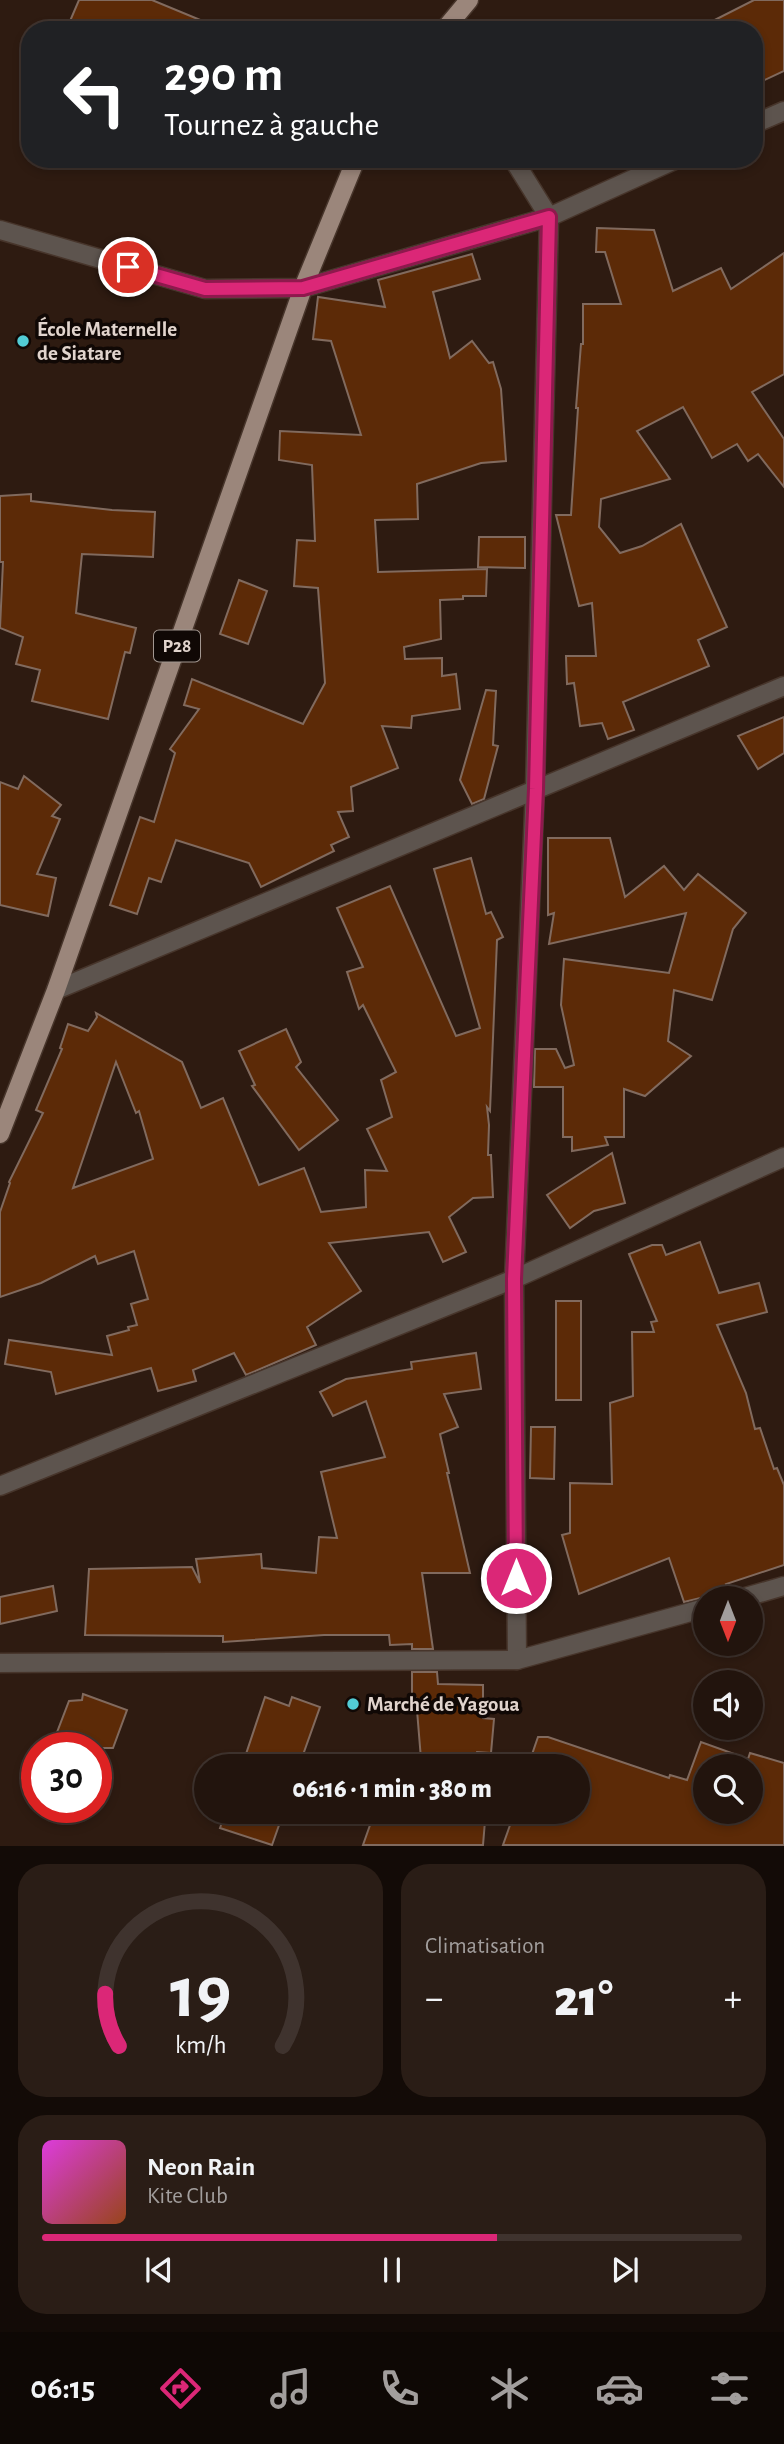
<!DOCTYPE html>
<html lang="fr">
<head>
<meta charset="utf-8">
<style>
  :root { --surface:#22140d; --page:#2a1d16; --text:#f1f3f6; --muted:#a29e9d; --line:#3f332e; --accent:#db2777 }
  body { margin:0; font-family:"Alegreya Sans",sans-serif; background:var(--page); color:var(--text); height:100vh; display:flex; flex-direction:column; font-size:26px; white-space:nowrap }
  * { box-sizing:border-box; margin:0 }
  p { font-size:23px; color:var(--muted) }
  .icon { flex:none; width:38px; height:38px; fill:none; stroke:currentColor; stroke-width:2; stroke-linecap:round; stroke-linejoin:round }
  .map { position:relative; height:1846px; overflow:hidden }
  .drawer { display:flex; flex-direction:column; gap:18px; padding:18px; background:#130b07; flex:1 }
  .drawer>* { flex:none }
  .guide { position:absolute; left:21px; top:21px; width:742px; height:147px; border-radius:28px; box-shadow:0 4px 10px #0003,0 0 0 2px var(--line); background:#202124; color:#fff; overflow:hidden }
  .needle { width:46px; rotate:180deg }
  .fabs { position:absolute; left:693px; top:1586px; display:grid; gap:14px }
  .fabs a { display:grid; place-items:center; width:70px; height:70px; border-radius:50%; background:var(--surface); box-shadow:0 4px 10px #0003,0 0 0 2px var(--line); font-size:35px }
  .speed { position:absolute; left:21px; top:1732px; display:flex; gap:14px; font-size:35px; font-weight:700; text-align:center }
  .speed>* { display:grid; place-content:center; width:91px; height:91px; border-radius:50%; background:var(--surface); box-shadow:0 4px 10px #0003,0 0 0 2px var(--line); line-height:1 }
  .speed .limit { border:10px solid #d22; background:#fff; color:#111 }
  .pin { position:absolute; display:grid; place-items:center; width:60px; height:60px; color:#fff; margin:-30px; border:4px solid #fff; border-radius:50%; box-shadow:0 2px 7px #0007 }
  .me { position:absolute; width:77px; margin:-38px; rotate:0deg; stroke-linejoin:round; filter:drop-shadow(0 0 5px #0008) }
  .turn { display:flex; align-items:center; gap:24px; height:147px; padding:0 28px; font-size:32px }
  .turn .icon { width:91px; height:91px; stroke-width:2.5 }
  .turn b { display:block; font-size:49px; line-height:60px }
  .big { font-size:52px; font-weight:800; line-height:1.1 }
  .drawer .tile { flex:1; display:flex; flex-direction:column; justify-content:center; gap:10px; min-width:0; padding:0 24px; border-radius:28px; background:var(--page) }
  .drawer .dial { align-items:center; gap:0 }
  .dial svg { height:182px; overflow:visible; fill:none; stroke:var(--line); stroke-width:7; stroke-linecap:round; text-anchor:middle }
  .dial text { fill:var(--text); stroke:none }
  .song { display:flex; align-items:center; gap:21px }
  .cover { width:84px; height:84px; border-radius:10px; background:linear-gradient(135deg,hsl(300 70% 55%),hsl(20 70% 35%)) }
  .played { height:7px; border-radius:4px; background:linear-gradient(90deg,var(--accent) 65%,var(--line) 65%) }
  .keys { display:flex; justify-content:space-around; direction:ltr }
  .heat { display:flex; justify-content:space-between; align-items:center; font-size:38px; direction:ltr }
  .drawer .tiles { flex:1; display:grid; gap:18px; grid-template-columns:1fr 1fr }
  .tile:last-child { grid-column:span 2 }
  .trip { position:absolute; left:194px; top:1754px; width:396px; height:70px; border-radius:35px; background:var(--surface); box-shadow:0 4px 10px #0003,0 0 0 2px var(--line); font-weight:800; line-height:70px; text-align:center }
  .tab-bar { display:flex; height:112px; justify-content:space-around; align-items:center; background:#0e0805; color:var(--muted) }
  .tab-bar .icon { width:49px; height:49px }
  .tab-bar .current { color:var(--accent) }
  .tab-bar b { font-size:32px; color:var(--text) }
  .map>svg:first-child { display:block }
  .building { fill:#5c2a07; stroke:#816a5e; stroke-width:2; fill-rule:evenodd }
  .lines { fill:none; stroke-linecap:round; stroke-linejoin:round }
  .minor-casing { stroke:#47352b; stroke-width:21 }
  .major-casing { stroke:#47352b; stroke-width:21 }
  .minor { stroke:#5d544e; stroke-width:18 }
  .major { stroke:#9b867b; stroke-width:18 }
  .route-casing { stroke:#8e194d; stroke-width:18 }
  .route { stroke:#db2777; stroke-width:12 }
  .poi-dot { fill:#52ccd5; stroke:#100805; stroke-width:2.5 }
  .labels { text-anchor:middle; dominant-baseline:central; stroke-width:7; stroke-linejoin:round; paint-order:stroke }
  .shield { fill:#100805; stroke:#a29791; stroke-width:2 }
  .shield-label { font-size:19px; font-weight:bold; fill:#e1d4cd }
  .poi-label { font-size:21px; font-weight:bold; fill:#e1d4cd; stroke:#100805; text-anchor:start }
</style>
</head>
<body>
<div class="map">
<svg width="784" height="1846" viewBox="0 0 784 1846">
  <rect width="100%" height="100%" fill="#2e1b11"/>
  <!-- building -->
  <g class="building">
    <path d="M79,0H152L222,29L90,30L70,21Z"/>
    <path d="M754,0H784V71L754,85V30H695Z"/>
    <path d="M597,228L654,230L673,291L721,268L731,289L784,253V374L752,392L784,439V487L758,454L748,461L737,444L712,458L683,407L637,431L670,479L601,499L599,527L620,553L642,546L681,524L727,627L698,640L709,666L623,702L634,730L608,739L602,723L580,726L574,683L567,684L566,656H596L592,603L579,606L556,515H571L578,408H576L581,344H583V304H621L605,252H596Z"/>
    <path d="M472,254L480,279L433,292L450,358L472,341L489,363L493,362L501,389L506,461L481,463L417,484L418,519L375,520L378,572L487,569L486,596H463V599L440,600L441,639L404,647L405,659L442,658V676L456,674L460,709L412,716L411,728L382,726L398,768L351,787L353,811L338,812L349,837L331,845L334,851L261,887L249,863L176,840L161,882L149,878L137,914L110,905L140,817L154,822L175,753L170,749L199,709L184,705L192,679L303,724L325,683L318,588L294,586L297,540L315,541L312,465L279,460L280,431L361,435L331,341L313,339L318,297L385,307L378,280Z"/>
    <path d="M31,494V501L112,510L155,512L153,557L82,554L76,613L136,628L130,653L125,652L108,719L32,701L40,670L16,664L23,637L0,628L3,562H0V496Z"/>
    <path d="M479,537H525V568L478,567Z"/>
    <path d="M239,580L267,591L248,644L220,634Z"/>
    <path d="M486,690L496,691L493,745L498,746L484,799L472,804L460,780Z"/>
    <path d="M784,717V753L758,769L738,736Z"/>
    <path d="M24,776L61,805L52,816L60,819L37,874L56,878L48,916L0,905V782L18,789Z"/>
    <path d="M548,838H610L625,897L664,866L684,890L698,874L746,913L733,929L712,1000L674,990L668,1041L691,1056L645,1096L624,1089V1137H605L608,1145L572,1151V1137H563V1087H534L535,1049H556L565,1068L574,1065L561,1005L564,959L669,973L686,913L549,944L554,913L548,915Z"/>
    <path d="M471,858L486,914L491,912L503,937L497,940L490,1111L487,1107L489,1125L488,1155H491L493,1197L473,1198L449,1217L466,1252L443,1262L429,1232L329,1243L361,1291L307,1327L316,1345L246,1375L234,1353L193,1370L196,1381L158,1391L151,1368L56,1394L51,1372L5,1364L9,1340L112,1355L107,1336L129,1330L128,1327L137,1325L131,1304L148,1299L134,1251L98,1264L95,1256L41,1283L0,1297V1212L10,1183L9,1182L43,1113L36,1110L62,1049L60,1048L68,1024L88,1031L97,1017L96,1013L182,1062L201,1108L223,1098L259,1185L304,1168L321,1212L366,1207L365,1170L387,1171L367,1129L392,1117L381,1080L396,1072L363,1005L359,1009L347,972L363,967L337,908L390,886L456,1036L480,1028L434,869ZM116,1062L136,1113L139,1111L153,1159L73,1188Z"/>
    <path d="M286,1029L301,1062L296,1067L338,1120L299,1150L252,1086L255,1085L239,1051Z"/>
    <path d="M612,1153L625,1203L594,1211L570,1228L547,1195Z"/>
    <path d="M700,1242L719,1293L759,1283L767,1312L717,1325L746,1393L755,1429L760,1428L774,1469L777,1468L784,1485V1565L726,1584L729,1591L684,1602L669,1558L579,1594L562,1535L570,1533V1483L612,1484L610,1403L633,1396L632,1332H654L651,1322L657,1321L629,1254L652,1245H662L666,1255Z"/>
    <rect x="556" y="1301" width="25" height="99"/>
    <path d="M476,1353L481,1389L444,1394L458,1427L440,1434L449,1473H447L470,1573H422L433,1649H412V1644L390,1645L389,1635H324L223,1642V1636L85,1635L89,1569L192,1567L200,1583L196,1559L261,1554L262,1568L316,1573L319,1537L337,1538L321,1472L385,1457L366,1401L333,1416L320,1392L346,1379L412,1369L411,1362Z"/>
    <path d="M531,1427H555L554,1479L530,1478Z"/>
    <path d="M53,1586L57,1611L0,1624V1597Z"/>
    <path d="M412,1672H437L438,1684L483,1685V1718L494,1719L491,1753L477,1752L475,1757L421,1759L416,1698H412Z"/>
    <path d="M83,1694L127,1710L113,1748H51L69,1701L82,1700Z"/>
    <path d="M265,1697L289,1706L292,1697L320,1707L299,1766H242Z"/>
    <path d="M538,1737H548L669,1778L670,1775L687,1780L701,1742L748,1759L750,1753L784,1763V1845H503L515,1811H578V1766H528ZM705,1766H751V1811H705Z"/>
    <path d="M226,1811H284L272,1845L220,1828Z"/>
    <path d="M375,1811H459L485,1821L483,1845H363Z"/>
  </g>
  <g class="lines">
    <defs>
      <g id="minor">
        <path d="M754,124L784,111"/>
        <path d="M513,159L549,217L535,789L514,1279L517,1660"/>
        <path d="M0,230L205,289L303,288L549,217L677,159"/>
        <path d="M56,990L784,686"/>
        <path d="M0,1486L514,1279L784,1157"/>
        <path d="M742,1598L784,1586"/>
        <path d="M0,1663L517,1660L705,1608"/>
      </g>
      <g id="major">
        <path d="M444,30L469,0"/>
        <path d="M0,1134L56,990L303,288L356,159"/>
      </g>
    </defs>
    <!-- minor casing -->
    <use href="#minor" class="minor-casing"/>
    <!-- major casing -->
    <use href="#major" class="major-casing"/>
    <!-- minor -->
    <use href="#minor" class="minor"/>
    <!-- major -->
    <use href="#major" class="major"/>
  </g>
  <g class="lines">
    <defs>
      <path id="route" d="M128,267L205,289L303,288L549,217L536,789L514,1279L516,1578"/>
    </defs>
    <!-- route casing -->
    <use href="#route" class="route-casing"/>
    <!-- route -->
    <use href="#route" class="route"/>
  </g>
  <!-- markers -->
  <g class="poi-dot">
    <circle cx="23" cy="341" r="7"/>
    <circle cx="353" cy="1704" r="7"/>
  </g>
  <g class="labels">
    <!-- shield labels -->
    <rect class="shield" x="154" y="630.5" width="46" height="31" rx="5"/>
    <g class="shield-label">
      <text x="177" y="646">P28</text>
    </g>
    <!-- poi labels -->
    <g class="poi-label">
      <text x="37" y="329">École Maternelle<tspan x="37" dy="24">de Siatare</tspan></text>
      <text x="367" y="1704">Marché de Yagoua</text>
    </g>
  </g>
</svg>
<div class="fabs">
<a><svg class="needle" viewBox="-14 -14 28 28"><path d="M0-13l5 13h-10z" fill="#e53935"/><path d="M0 13l5-13h-10z" fill="#a29e9d"/></svg></a>
<a><svg class="icon" aria-label="sound" viewBox="0 0 24 24"><path d="M4 9h4l5-4v14l-5-4H4zM17 9q2 3 0 6"/></svg></a>
<a><svg class="icon" aria-label="search" viewBox="0 0 24 24"><circle cx="10" cy="10" r="6"/><path d="M15 15l6 6"/></svg></a>
</div>
<div class="speed"><div class="limit">30</div></div>
<div class="pin" style="left:128px;top:267px;background:#d93025"><svg class="icon" aria-label="arrive" viewBox="0 0 24 24"><path d="M6 21V4h12l-3 4 3 4H6"/></svg></div>
<svg class="me" style="left:516px;top:1578px" viewBox="-20 -20 40 40"><circle r="17" fill="#db2777" stroke="#fff" stroke-width="3"/><path d="M0-11L8 9 0 5-8 9z" fill="#fff"/></svg>
<div class="trip">06:16 · 1 min · 380 m</div>
<div class="guide">
<div class="turn"><svg class="icon" aria-label="left" viewBox="0 0 24 24"><path d="M17 20v-9H6M10 6l-5 5 5 5"/></svg><div><b>290 m</b>Tournez à gauche</div></div>
</div>
</div>
<section class="drawer">
<div class="tiles">
<div class="tile dial"><svg viewBox="0 0 100 80">
<path d="M14 69A42 42 0 1 1 86 69"/>
<path d="M14 69A42 42 0 0 1 8 46" stroke="#db2777"/>
<text x="50" y="56" font-size="32" font-weight="700">19</text>
<text x="50" y="72" font-size="11">km/h</text>
</svg></div>
<div class="tile"><p>Climatisation</p>
<div class="heat"><a>−</a><b class="big">21°</b><a>+</a></div>
</div>
<div class="tile">
<div class="song"><i class="cover"></i><div><b>Neon Rain</b><p>Kite Club</p></div></div>
<div class="played"></div>
<div class="keys"><svg class="icon" aria-label="previous" viewBox="0 0 24 24"><path d="M18 5L8 12l10 7zM5 5v14"/></svg><svg class="icon" aria-label="pause" viewBox="0 0 24 24"><path d="M8 5v14M16 5v14"/></svg><svg class="icon" aria-label="next" viewBox="0 0 24 24"><path d="M6 5l10 7-10 7zM19 5v14"/></svg></div>
</div>
</div>
</section>
<nav class="tab-bar">
<b>06:15</b>
<svg class="icon current" aria-label="directions" viewBox="0 0 24 24"><path d="M12 3l9 9-9 9-9-9zM9 14v-3h6M13 9l2 2-2 2"/></svg>
<svg class="icon" aria-label="music" viewBox="0 0 24 24"><path d="M9 18V5l10-2v13"/><circle cx="6" cy="18" r="3"/><circle cx="16" cy="16" r="3"/></svg>
<svg class="icon" aria-label="phone" viewBox="0 0 24 24"><path d="M5 4h4l2 5-3 2q2 4 5 5l2-3 5 2v4C11 20 4 13 5 4z"/></svg>
<svg class="icon" aria-label="climate" viewBox="0 0 24 24"><path d="M12 3v18M4 7l16 10M4 17L20 7"/></svg>
<svg class="icon" aria-label="car" viewBox="0 0 24 24"><path d="M5 17H2v-5l4-1 3-4h7l3 4 3 1v5h-3M9 17h6M6 11h13"/><circle cx="7" cy="17" r="2"/><circle cx="17" cy="17" r="2"/></svg>
<svg class="icon" aria-label="filters" viewBox="0 0 24 24"><path d="M4 7h16M4 17h16"/><circle cx="9" cy="7" r="2"/><circle cx="15" cy="17" r="2"/></svg>
</nav>
</body>
</html>
